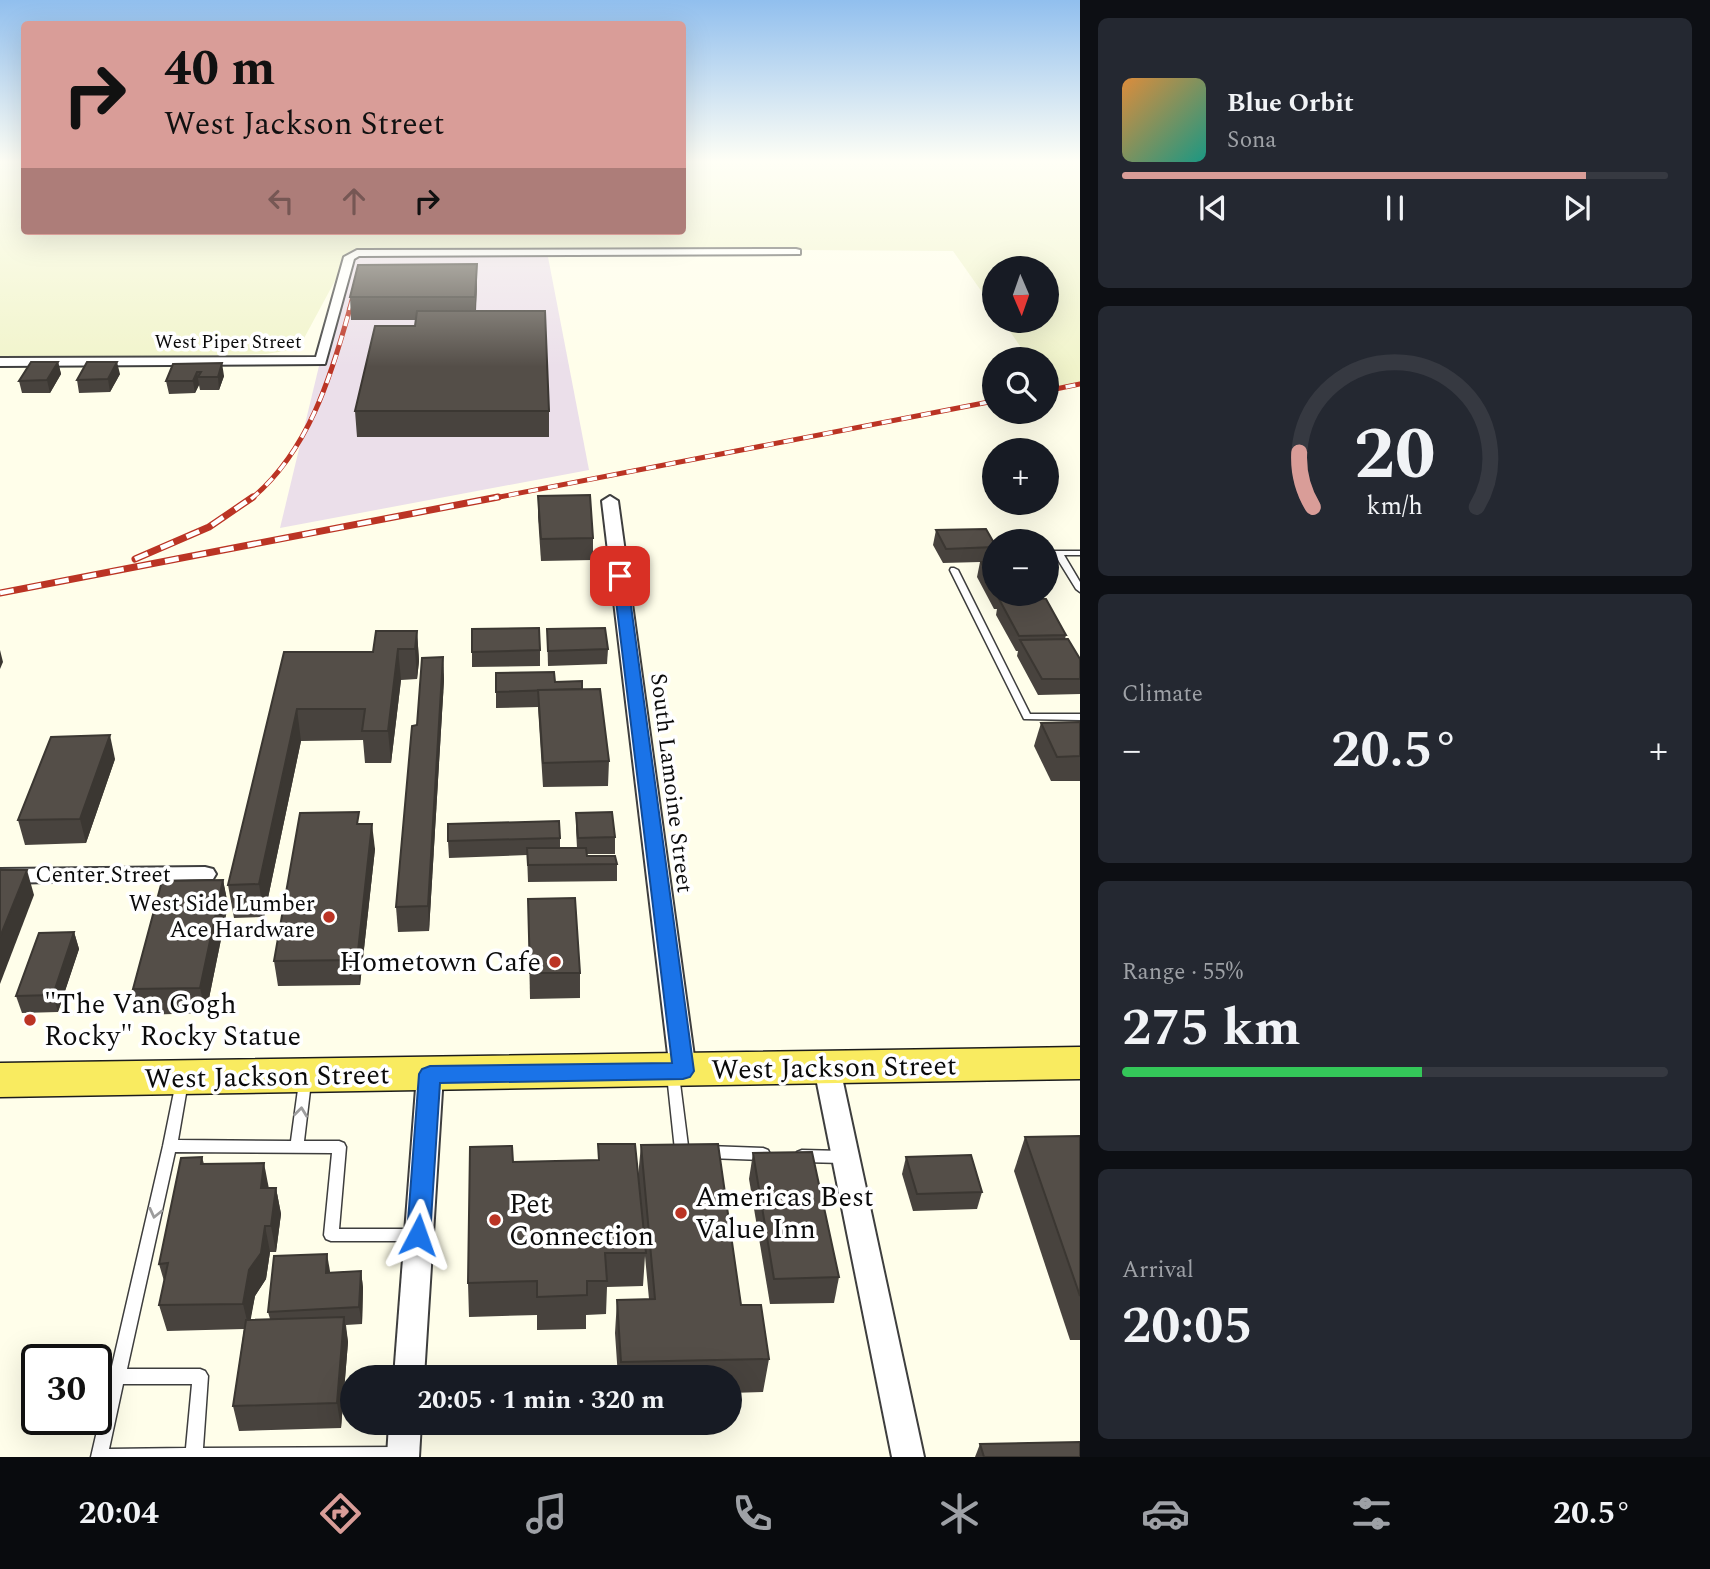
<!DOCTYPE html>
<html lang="en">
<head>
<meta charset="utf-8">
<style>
  :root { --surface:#171b24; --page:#242831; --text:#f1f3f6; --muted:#9ea1a6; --line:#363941; --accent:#d99d98 }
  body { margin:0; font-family:Spectral,serif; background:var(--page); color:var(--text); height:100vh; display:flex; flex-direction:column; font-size:26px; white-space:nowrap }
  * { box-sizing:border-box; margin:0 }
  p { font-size:23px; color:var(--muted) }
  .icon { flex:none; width:38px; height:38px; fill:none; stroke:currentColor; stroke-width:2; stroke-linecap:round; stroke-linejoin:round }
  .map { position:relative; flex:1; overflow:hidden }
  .panel { display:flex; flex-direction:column; gap:18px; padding:18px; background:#0d0f14; width:630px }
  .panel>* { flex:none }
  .top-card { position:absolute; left:21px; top:21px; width:665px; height:214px; border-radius:7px; box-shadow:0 7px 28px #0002; background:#d99d98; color:#111; overflow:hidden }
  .needle { width:46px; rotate:178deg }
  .buttons { position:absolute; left:982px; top:256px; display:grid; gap:14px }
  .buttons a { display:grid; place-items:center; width:77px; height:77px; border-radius:50%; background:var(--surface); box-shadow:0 7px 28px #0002; font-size:35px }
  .speed { position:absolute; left:21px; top:1344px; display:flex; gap:14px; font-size:35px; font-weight:700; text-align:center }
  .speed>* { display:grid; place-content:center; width:91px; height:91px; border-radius:50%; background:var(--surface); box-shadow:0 7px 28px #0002; line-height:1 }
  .speed .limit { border:4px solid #111; border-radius:10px; background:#fff; color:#111 }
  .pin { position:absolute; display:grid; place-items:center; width:60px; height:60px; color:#fff; margin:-30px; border-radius:14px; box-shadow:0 4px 10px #0006 }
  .me { position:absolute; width:77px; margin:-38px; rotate:4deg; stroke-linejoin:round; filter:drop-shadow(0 0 5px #0008) }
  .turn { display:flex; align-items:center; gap:24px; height:147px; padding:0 28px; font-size:32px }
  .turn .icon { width:91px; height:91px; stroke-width:2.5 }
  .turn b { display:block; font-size:49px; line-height:60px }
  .lanes { display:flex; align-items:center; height:66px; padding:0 28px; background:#0003; justify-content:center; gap:35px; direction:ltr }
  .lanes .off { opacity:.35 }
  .big { font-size:52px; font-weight:700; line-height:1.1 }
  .panel .card { flex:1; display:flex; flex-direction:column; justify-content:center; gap:10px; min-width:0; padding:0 24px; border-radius:10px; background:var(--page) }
  .panel .dial { align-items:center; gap:0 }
  .dial svg { height:182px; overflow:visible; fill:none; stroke:var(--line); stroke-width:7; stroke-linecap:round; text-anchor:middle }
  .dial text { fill:var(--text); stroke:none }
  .song { display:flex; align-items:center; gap:21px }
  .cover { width:84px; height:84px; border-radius:10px; background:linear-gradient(135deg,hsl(30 70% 55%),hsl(170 70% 35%)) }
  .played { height:7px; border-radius:4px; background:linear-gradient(90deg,var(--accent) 85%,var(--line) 85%) }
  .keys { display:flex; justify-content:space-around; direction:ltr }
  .heat { display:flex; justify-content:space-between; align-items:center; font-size:38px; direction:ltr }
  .charge { height:10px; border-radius:5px; background:linear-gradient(90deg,#34c759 55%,var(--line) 0) }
  .trip { position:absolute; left:340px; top:1365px; width:402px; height:70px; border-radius:35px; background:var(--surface); box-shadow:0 7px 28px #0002; font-weight:700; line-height:70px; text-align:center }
  .menu { display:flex; height:112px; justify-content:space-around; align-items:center; background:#090b0e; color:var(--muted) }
  .menu .icon { width:49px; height:49px }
  .menu .active { color:var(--accent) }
  .menu b { font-size:32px; color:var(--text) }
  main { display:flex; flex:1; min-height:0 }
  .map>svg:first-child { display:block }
  .industrial { fill:#ebdfea }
  .farmland { fill:#f1f4cb }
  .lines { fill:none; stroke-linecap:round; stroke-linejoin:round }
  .lane-casing { stroke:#3e3e3e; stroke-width:3 }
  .street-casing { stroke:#3e3e3e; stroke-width:4 }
  .primary-casing { stroke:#1c1c1c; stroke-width:3 }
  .lane { fill:#fff; fill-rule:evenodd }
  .street { fill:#fff; fill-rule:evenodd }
  .primary { fill:#f9eb60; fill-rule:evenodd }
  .rail-far2-casing { stroke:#bb3424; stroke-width:4.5 }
  .rail-far1-casing { stroke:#bb3424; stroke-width:5 }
  .rail-casing { stroke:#bb3424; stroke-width:7 }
  .rail-far2 { stroke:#fff; stroke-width:2.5; stroke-dasharray:9; stroke-linecap:butt }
  .rail-far1 { stroke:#fff; stroke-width:3.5; stroke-dasharray:10; stroke-linecap:butt }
  .rail { stroke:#fff; stroke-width:4.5; stroke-dasharray:14; stroke-linecap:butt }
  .wall { fill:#48433e }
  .shaded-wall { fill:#3b3732 }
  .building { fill:#544e48; stroke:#3b3732; stroke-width:2 }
  .oneway { stroke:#9d9d9d }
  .route { fill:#1a73e8; stroke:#114b97; stroke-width:2 }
  .poi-dot { fill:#bb3424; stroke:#fff; stroke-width:2.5 }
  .labels { text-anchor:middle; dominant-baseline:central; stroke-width:7; stroke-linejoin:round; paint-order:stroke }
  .far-street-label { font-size:19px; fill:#0b0b0b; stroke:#fff }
  .street-label { font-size:23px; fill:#0b0b0b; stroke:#fff }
  .poi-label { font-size:23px; fill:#0b0b0b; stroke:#fff; text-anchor:end }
  .near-poi-label { font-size:28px; fill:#0b0b0b; stroke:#fff; text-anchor:start }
  .near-street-label { font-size:28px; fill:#0b0b0b; stroke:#fff }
</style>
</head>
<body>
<main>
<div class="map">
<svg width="1080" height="1457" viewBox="0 0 1080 1457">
  <rect width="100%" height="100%" fill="#fffeea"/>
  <!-- industrial -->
  <path class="industrial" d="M349,257H548L589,470L280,528L319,366Z"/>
  <!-- farmland -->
  <path class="farmland" d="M0,163H24V231H682L683,163H1080V384L1051,390L1047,383L1046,359H1029L1002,320H1046V268H994V309L953,251L476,248L351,251L302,342L285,351L266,354L0,360Z"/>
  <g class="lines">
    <defs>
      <g id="lane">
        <path d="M1046,551H1080V555H1064L1080,582V592L1076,589L1055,555H1046Z"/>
        <path d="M951,568H954L958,570L1030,714H1080V720L1024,719L950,570Z"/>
        <path d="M673,1070L678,1071L679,1075L688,1146L691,1147L693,1151L691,1155L686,1157L677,1154L675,1150L667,1075L668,1071Z"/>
        <path d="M182,1077L187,1078L188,1082L178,1140L291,1141L299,1082L300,1078L305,1077L310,1078L311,1082L304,1141H339L344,1143L346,1147L339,1229H416L421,1231L423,1235L421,1239L416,1241H331L326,1239L324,1235L332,1153L175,1152L127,1369H200L205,1371L208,1376L203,1448L399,1447L405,1449L407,1455L406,1457H91L163,1146L176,1082L177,1078ZM123,1384H192L186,1448L109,1449Z"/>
        <path d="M708,1146L763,1148L768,1150L770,1154L768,1158L763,1160L708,1158L703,1156L701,1152L703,1148Z"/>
        <path d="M802,1150L843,1151L848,1153L850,1157L848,1161L843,1163L802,1162L797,1160L795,1156L797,1152Z"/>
      </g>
      <g id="street">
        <path d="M796,249L800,250V254L359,256L354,259L325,364L0,366V358L316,357L344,257L357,250Z"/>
        <path d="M610,496L618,501L696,1071L692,1078L683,1081L674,1078L670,1071L602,501Z"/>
        <path d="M205,867L213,869L216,874L213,879L0,883V869Z"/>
        <path d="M827,1058L836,1061L840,1068L924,1457H892L814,1068L818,1061Z"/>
        <path d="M430,1065L439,1068L443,1075L424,1377H394L417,1075L421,1068Z"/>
        <path d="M389,1423H421L419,1457H387Z"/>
      </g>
      <path id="primary" d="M1080,1047V1079L0,1097V1063Z"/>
    </defs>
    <!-- lane casing -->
    <use href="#lane" class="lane-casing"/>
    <!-- street casing -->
    <use href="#street" class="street-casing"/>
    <!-- primary casing -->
    <use href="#primary" class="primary-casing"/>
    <!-- lane -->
    <use href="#lane" class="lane"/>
    <!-- street -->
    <use href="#street" class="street"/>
    <!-- primary -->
    <use href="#primary" class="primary"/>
    <defs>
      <path id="rail-far2" d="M349,310L355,288"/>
      <g id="rail-far1">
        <path d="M1046,391L1080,384"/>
        <path d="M251,499C308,452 331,377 350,308"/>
        <path d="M489,499L994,401"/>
      </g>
      <g id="rail">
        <path d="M135,559L209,527L253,497"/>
        <path d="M0,593L498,497"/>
      </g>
    </defs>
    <!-- rail-far2 casing -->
    <use href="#rail-far2" class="rail-far2-casing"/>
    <!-- rail-far1 casing -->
    <use href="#rail-far1" class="rail-far1-casing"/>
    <!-- rail casing -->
    <use href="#rail" class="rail-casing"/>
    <!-- rail-far2 -->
    <use href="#rail-far2" class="rail-far2"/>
    <!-- rail-far1 -->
    <use href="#rail-far1" class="rail-far1"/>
    <!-- rail -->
    <use href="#rail" class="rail"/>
  </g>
  <!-- wall -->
  <g class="wall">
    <path d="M477,264V287L476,311L549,411V437H357L355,411L415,326L416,320H351L350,297Z"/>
    <path d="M58,362L61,374L50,393H22L19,381Z"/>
    <path d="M173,364L224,376L219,390H200L199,385L195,393L169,394L166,381Z"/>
    <path d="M120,374L110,392L79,393L77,380Z"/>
    <path d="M538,496L593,538V560L541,561L538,517Z"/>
    <path d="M936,530L994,543V593H1042L1041,599L1066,635L1065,639L1080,659V694L1038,695L1017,656L1018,651H1016L996,615L997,609H994L977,577L980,562L943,563L933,545Z"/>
    <path d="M547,629L608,649L607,664L548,666Z"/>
    <path d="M417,631L419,661L417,679L401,680L391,763H365L363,740L301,741L264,917L234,918L228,885L284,652H373Z"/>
    <path d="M540,650V666L472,667V652Z"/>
    <path d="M443,657L444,680L429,931L398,932L396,907L417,725Z"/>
    <path d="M496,673L555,682L582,689L609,761L608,786L543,787L538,707L496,708Z"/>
    <path d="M1080,722V781H1051L1034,746L1041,723Z"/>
    <path d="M115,759L86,843L25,845L18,820Z"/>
    <path d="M576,813L615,837V854H586L587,856L617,864V881L528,882L527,855L449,858L448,841L560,838V848H577L576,829Z"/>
    <path d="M360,824L375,849L360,985L278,986L274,961Z"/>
    <path d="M223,880L228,905L206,1013L140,1015L133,989Z"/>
    <path d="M528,899L580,973V998L530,999Z"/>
    <path d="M74,932L79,949L58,1012L22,1013L16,996Z"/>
    <path d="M1080,1136V1340H1070L1014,1171L1025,1137Z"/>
    <path d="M598,1144L638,1177L641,1145L741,1305L769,1359L763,1392L730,1393V1377H618L615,1333L617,1300L649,1299L645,1256L643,1286L607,1287L606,1314L586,1315V1329L537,1330V1315L469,1317L468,1283L513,1162L598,1160Z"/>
    <path d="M753,1153L839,1277L834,1303L770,1304L749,1179Z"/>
    <path d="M202,1157L204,1164L269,1188H276L281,1214L276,1252H270L266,1279L255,1296L250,1320L270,1319L268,1312L330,1271V1273L361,1271L363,1288L362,1324L346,1325L348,1342L341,1428L239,1431L233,1406L244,1329L167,1331L159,1305L164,1281L159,1264Z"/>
    <path d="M906,1157L982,1192L977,1209L913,1211L902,1174Z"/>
    <path d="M980,1444L1080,1457H975Z"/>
  </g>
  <!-- shaded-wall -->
  <g class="shaded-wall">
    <path d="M477,264V287L475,320V297Z"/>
    <path d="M58,362L61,374L50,393L47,380Z"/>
    <path d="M117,362L120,374L110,392L108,379Z"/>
    <path d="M222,363L224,376L219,390L218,377Z"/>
    <path d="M197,372L199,385L195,393L193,381Z"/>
    <path d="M417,631L419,661L417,679L415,649Z"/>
    <path d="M398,649L401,680L391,763L388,731Z"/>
    <path d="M0,650L3,662L0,669Z"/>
    <path d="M443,657L444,680L429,931L428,906Z"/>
    <path d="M297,709L301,741L264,917L259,884Z"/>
    <path d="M110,735L115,759L86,843L80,819Z"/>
    <path d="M372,824L375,849L360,985L357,960Z"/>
    <path d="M27,870L34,895L0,984V937Z"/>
    <path d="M223,880L228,905L206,1013L200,988Z"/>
    <path d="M74,932L79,949L58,1012L53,995Z"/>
    <path d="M264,1163L269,1189L261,1188Z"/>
    <path d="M276,1188L281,1214L276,1252L271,1226Z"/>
    <path d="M265,1226L270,1252L266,1279L255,1296L249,1329L243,1304L249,1270Z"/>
    <path d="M327,1254L330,1271L329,1291L326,1273Z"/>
    <path d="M361,1271L363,1288L362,1324L359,1307Z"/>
    <path d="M344,1317L348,1342L341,1428L337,1403Z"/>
  </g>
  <!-- building -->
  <g class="building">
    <path d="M477,264L475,297H350L358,265Z"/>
    <path d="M417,311H545L549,411H355L375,326H415Z"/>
    <path d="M31,362H58L47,380L19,381Z"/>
    <path d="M87,362H117L108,379L77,380Z"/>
    <path d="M222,363L218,377H198L201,372H197L193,381H166L173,364Z"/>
    <path d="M590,495L593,538L541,539L538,496Z"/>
    <path d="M986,529L994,543V547L946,549L936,530Z"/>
    <path d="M981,562H994V587Z"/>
    <path d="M997,593H1042V594H998Z"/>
    <path d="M999,599H1046L1066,635L1019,636Z"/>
    <path d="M539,628L540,650L472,652V629Z"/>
    <path d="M605,628L608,649L548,651L547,629Z"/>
    <path d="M376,631H417L415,649H398L388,731H362L365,709H297L259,884L228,885L284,652H373Z"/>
    <path d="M1068,639L1080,659V679H1042L1020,640Z"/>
    <path d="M443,657L428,906L396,907L412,726L417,725L422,658Z"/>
    <path d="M554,672L555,682L582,681V689L496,692V673Z"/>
    <path d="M600,689L609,761L543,763L538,690Z"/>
    <path d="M1080,722V756L1057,757L1041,723Z"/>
    <path d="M110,735L80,819L18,820L51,737Z"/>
    <path d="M359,812L357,824H372L357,960L274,961L300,813Z"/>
    <path d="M612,812L615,837L578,838L576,813Z"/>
    <path d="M559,821L560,838L448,841V824Z"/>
    <path d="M527,848H586L587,856H615L617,864L528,865Z"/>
    <path d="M0,870H27L0,937Z"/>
    <path d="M223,880L200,988L133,989L162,881Z"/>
    <path d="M575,898L580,973H530L528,899Z"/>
    <path d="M74,932L53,995L16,996L39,933Z"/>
    <path d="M1080,1136V1296L1025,1137Z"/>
    <path d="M598,1144H635L646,1253H605L607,1281H587V1295L537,1297V1281L468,1283L470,1147L512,1146L513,1162L599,1160Z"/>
    <path d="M718,1144L741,1305H761L769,1359L621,1362L617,1300L655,1299L641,1145Z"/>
    <path d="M812,1152L839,1277L774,1279L753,1153Z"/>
    <path d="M971,1155L982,1192L917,1194L906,1157Z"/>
    <path d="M202,1157L201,1164L264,1163L261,1188H276L271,1226H265L261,1253L249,1270L243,1304L159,1305L168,1263L159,1264L181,1158Z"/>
    <path d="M327,1254L326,1273L361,1271L359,1307L268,1312L274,1256Z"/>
    <path d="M344,1317L337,1403L233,1406L246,1320Z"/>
    <path d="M1080,1442V1457H984L980,1444Z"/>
  </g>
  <!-- one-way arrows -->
  <defs><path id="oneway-chevron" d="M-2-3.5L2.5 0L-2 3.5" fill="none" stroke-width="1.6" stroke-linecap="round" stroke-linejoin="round" transform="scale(1.75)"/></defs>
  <g class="oneway">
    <use href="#oneway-chevron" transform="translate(301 1112) rotate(-83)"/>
    <use href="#oneway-chevron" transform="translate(155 1213) rotate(103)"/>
  </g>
  <!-- sky -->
  <linearGradient id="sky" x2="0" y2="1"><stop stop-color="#91bfee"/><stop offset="0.44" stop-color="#fffff6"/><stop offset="1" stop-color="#fffff6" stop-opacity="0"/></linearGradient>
  <rect width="1080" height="367" fill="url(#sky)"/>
  <!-- route -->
  <path class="route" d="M620,571L627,576L694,1071L690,1077L683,1079L440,1083L430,1235L427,1243L418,1246L410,1243L407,1235L419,1074L422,1069L430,1066L672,1063L613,576Z"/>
  <!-- markers -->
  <g class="poi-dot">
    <circle cx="329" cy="917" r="7"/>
    <circle cx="555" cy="962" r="7"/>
    <circle cx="30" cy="1020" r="7"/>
    <circle cx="681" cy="1213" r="7"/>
    <circle cx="495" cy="1220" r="7"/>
  </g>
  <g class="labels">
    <!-- far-street labels -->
    <g class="far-street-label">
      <text x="228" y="342">West Piper Street</text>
    </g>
    <!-- street labels -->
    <g class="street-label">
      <text transform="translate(671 783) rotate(83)">South Lamoine Street</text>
      <text x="103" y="875">Center Street</text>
    </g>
    <!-- poi labels -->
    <g class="poi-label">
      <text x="315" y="904">West Side Lumber<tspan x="315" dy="26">Ace Hardware</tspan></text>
    </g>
    <!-- near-poi labels -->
    <g class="near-poi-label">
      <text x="541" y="962" text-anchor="end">Hometown Cafe</text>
      <text x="44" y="1004">"The Van Gogh<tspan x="44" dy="32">Rocky" Rocky Statue</tspan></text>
      <text x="695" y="1197">Americas Best<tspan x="695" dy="32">Value Inn</tspan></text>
      <text x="509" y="1204">Pet<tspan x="509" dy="32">Connection</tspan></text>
    </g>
    <!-- near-street labels -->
    <g class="near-street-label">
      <text transform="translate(834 1068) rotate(-1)">West Jackson Street</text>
      <text transform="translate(267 1077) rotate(-1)">West Jackson Street</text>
    </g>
  </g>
</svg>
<div class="buttons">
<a><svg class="needle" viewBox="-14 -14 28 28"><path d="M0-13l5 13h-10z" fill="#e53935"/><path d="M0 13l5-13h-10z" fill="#9ea1a6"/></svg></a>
<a><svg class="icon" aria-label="search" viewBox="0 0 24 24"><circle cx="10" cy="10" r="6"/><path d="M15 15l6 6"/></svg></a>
<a>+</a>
<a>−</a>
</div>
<div class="speed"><div class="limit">30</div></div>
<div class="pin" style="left:620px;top:576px;background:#d93025"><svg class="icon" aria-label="arrive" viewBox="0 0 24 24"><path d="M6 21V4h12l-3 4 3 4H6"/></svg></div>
<svg class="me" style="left:418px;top:1235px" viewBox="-20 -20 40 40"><path d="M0-17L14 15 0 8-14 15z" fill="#1a73e8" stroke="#fff" stroke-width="4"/></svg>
<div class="trip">20:05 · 1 min · 320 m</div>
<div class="top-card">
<div class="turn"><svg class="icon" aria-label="right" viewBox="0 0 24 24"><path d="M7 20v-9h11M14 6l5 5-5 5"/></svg><div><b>40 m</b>West Jackson Street</div></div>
<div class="lanes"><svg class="icon off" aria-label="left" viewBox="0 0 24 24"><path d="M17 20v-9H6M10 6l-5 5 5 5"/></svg><svg class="icon off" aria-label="ahead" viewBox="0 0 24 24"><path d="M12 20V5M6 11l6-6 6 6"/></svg><svg class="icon" aria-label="right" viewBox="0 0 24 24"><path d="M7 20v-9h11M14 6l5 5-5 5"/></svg></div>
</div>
</div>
<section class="panel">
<div class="card">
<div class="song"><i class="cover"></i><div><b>Blue Orbit</b><p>Sona</p></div></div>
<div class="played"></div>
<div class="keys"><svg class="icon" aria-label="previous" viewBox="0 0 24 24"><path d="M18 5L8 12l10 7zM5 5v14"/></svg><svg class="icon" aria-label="pause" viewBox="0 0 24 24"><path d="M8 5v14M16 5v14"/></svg><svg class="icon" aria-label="next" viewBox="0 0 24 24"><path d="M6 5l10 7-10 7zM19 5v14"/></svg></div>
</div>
<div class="card dial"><svg viewBox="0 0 100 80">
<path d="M14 69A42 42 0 1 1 86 69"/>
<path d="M14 69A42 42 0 0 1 8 45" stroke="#d99d98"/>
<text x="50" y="56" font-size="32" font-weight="700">20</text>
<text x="50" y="72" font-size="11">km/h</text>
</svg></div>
<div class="card"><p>Climate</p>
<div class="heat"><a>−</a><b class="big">20.5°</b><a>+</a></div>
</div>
<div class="card"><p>Range · 55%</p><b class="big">275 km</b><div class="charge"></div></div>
<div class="card"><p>Arrival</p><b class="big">20:05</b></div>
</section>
</main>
<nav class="menu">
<b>20:04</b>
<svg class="icon active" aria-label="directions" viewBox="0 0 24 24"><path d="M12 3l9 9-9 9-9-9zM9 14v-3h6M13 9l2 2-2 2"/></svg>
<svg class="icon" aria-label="music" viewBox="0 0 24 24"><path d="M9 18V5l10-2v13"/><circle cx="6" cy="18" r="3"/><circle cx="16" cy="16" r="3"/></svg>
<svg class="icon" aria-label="phone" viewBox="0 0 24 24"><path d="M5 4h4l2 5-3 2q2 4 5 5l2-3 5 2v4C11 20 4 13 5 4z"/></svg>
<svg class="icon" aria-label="climate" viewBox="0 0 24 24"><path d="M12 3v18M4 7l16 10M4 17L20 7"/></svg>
<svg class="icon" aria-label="car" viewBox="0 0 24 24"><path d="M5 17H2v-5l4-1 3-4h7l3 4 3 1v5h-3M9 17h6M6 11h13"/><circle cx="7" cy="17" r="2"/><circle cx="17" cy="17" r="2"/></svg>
<svg class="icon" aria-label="filters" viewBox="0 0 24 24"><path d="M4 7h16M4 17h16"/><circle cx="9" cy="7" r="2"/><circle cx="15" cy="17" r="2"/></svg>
<b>20.5°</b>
</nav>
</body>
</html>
